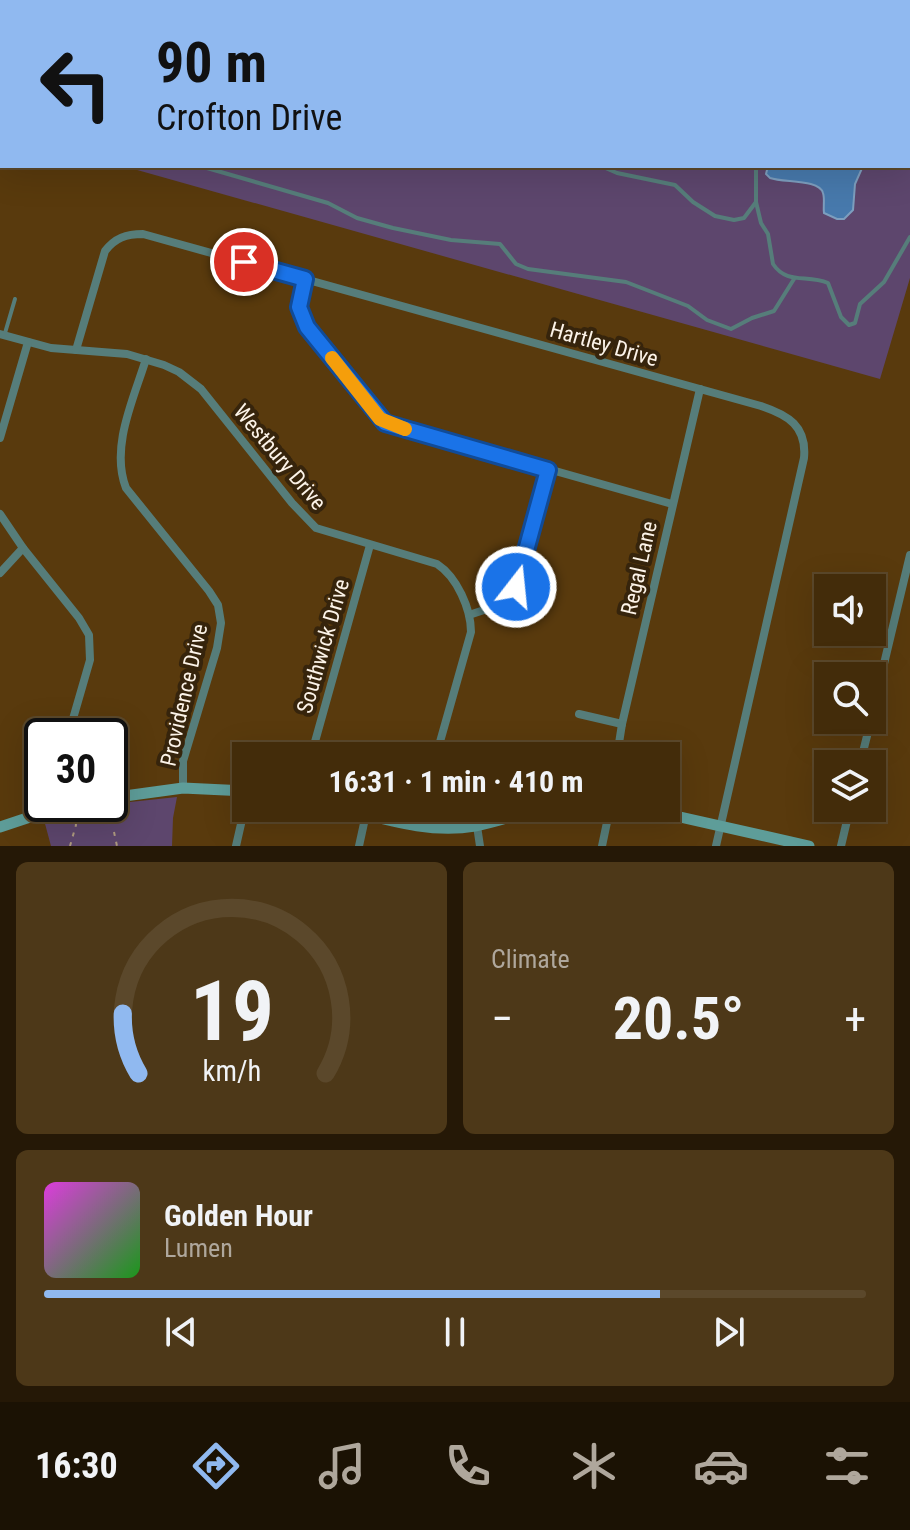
<!DOCTYPE html>
<html lang="en">
<head>
<meta charset="utf-8">
<style>
  :root { --surface:#432c0a; --page:#4d3818; --text:#f1f3f6; --muted:#afa79c; --line:#5b482b; --accent:#90b9f0 }
  body { margin:0; font-family:"Roboto Condensed",sans-serif; background:var(--page); color:var(--text); height:100vh; display:flex; flex-direction:column; font-size:30px; white-space:nowrap }
  * { box-sizing:border-box; margin:0 }
  p { font-size:26px; color:var(--muted) }
  .icon { flex:none; width:44px; height:44px; fill:none; stroke:currentColor; stroke-width:2; stroke-linecap:round; stroke-linejoin:round }
  .map { position:relative; height:846px; overflow:hidden }
  .drawer { display:flex; flex-direction:column; gap:16px; padding:16px; background:#251806; flex:1 }
  .drawer>* { flex:none }
  .hud { position:absolute; left:0px; top:0px; width:910px; height:168px; box-shadow:0 8px 32px #0002,0 0 0 2px var(--line); background:#90b9f0; color:#111; overflow:hidden }
  .tools { position:absolute; left:814px; top:574px; display:grid; gap:16px }
  .tools a { display:grid; place-items:center; width:72px; height:72px; border-radius:0px; background:var(--surface); box-shadow:0 8px 32px #0002,0 0 0 2px var(--line); font-size:40px }
  .speed { position:absolute; left:24px; top:718px; display:flex; gap:16px; font-size:40px; font-weight:700; text-align:center }
  .speed>* { display:grid; place-content:center; width:104px; height:104px; border-radius:50%; background:var(--surface); box-shadow:0 8px 32px #0002,0 0 0 2px var(--line); line-height:1 }
  .speed .limit { border:4px solid #111; border-radius:12px; background:#fff; color:#111 }
  .pin { position:absolute; display:grid; place-items:center; width:68px; height:68px; color:#fff; margin:-34px; border:4px solid #fff; border-radius:50%; box-shadow:0 2px 8px #0007 }
  .me { position:absolute; width:88px; margin:-44px; rotate:16deg; stroke-linejoin:round; filter:drop-shadow(0 0 6px #0008) }
  .turn { display:flex; align-items:center; gap:28px; height:168px; padding:0 24px; font-size:36px }
  .turn .icon { width:104px; height:104px; stroke-width:2.5 }
  .turn b { display:block; font-size:56px; line-height:68px }
  .big { font-size:60px; font-weight:700; line-height:1.1 }
  .drawer .card { flex:1; display:flex; flex-direction:column; justify-content:center; gap:12px; min-width:0; padding:0 28px; border-radius:12px; background:var(--page) }
  .drawer .dial { align-items:center; gap:0 }
  .dial svg { height:208px; overflow:visible; fill:none; stroke:var(--line); stroke-width:7; stroke-linecap:round; text-anchor:middle }
  .dial text { fill:var(--text); stroke:none }
  .song { display:flex; align-items:center; gap:24px }
  .cover { width:96px; height:96px; border-radius:12px; background:linear-gradient(135deg,hsl(300 70% 55%),hsl(120 70% 35%)) }
  .played { height:8px; border-radius:4px; background:linear-gradient(90deg,var(--accent) 75%,var(--line) 75%) }
  .keys { display:flex; justify-content:space-around; direction:ltr }
  .heat { display:flex; justify-content:space-between; align-items:center; font-size:44px; direction:ltr }
  .drawer .tiles { flex:1; display:grid; gap:16px; grid-template-columns:1fr 1fr }
  .card:last-child { grid-column:span 2 }
  .trip { position:absolute; left:232px; top:742px; width:448px; height:80px; border-radius:0px; background:var(--surface); box-shadow:0 8px 32px #0002,0 0 0 2px var(--line); font-weight:700; line-height:80px; text-align:center }
  .dock { display:flex; height:128px; justify-content:space-around; align-items:center; background:#1b1204; color:var(--muted) }
  .dock .icon { width:56px; height:56px }
  .dock .current { color:var(--accent) }
  .dock b { font-size:36px; color:var(--text) }
  .map>svg:first-child { display:block }
  .green { fill:#5d466d }
  .water { fill:#4779ac; stroke:#7d9ebe; stroke-width:2 }
  .lines { fill:none; stroke-linecap:round; stroke-linejoin:round }
  .path { stroke:#af9b80; stroke-width:2; stroke-dasharray:4 6; stroke-linecap:butt }
  .lane { stroke:#567d7a; stroke-width:4 }
  .street { stroke:#567d7a; stroke-width:8 }
  .secondary { stroke:#5e9d99; stroke-width:11 }
  .route-casing { stroke:#114b97; stroke-width:20 }
  .route { stroke:#1a73e8; stroke-width:14 }
  .slow { stroke:#f59e0b; stroke-width:14 }
  .labels { text-anchor:middle; dominant-baseline:central; stroke-width:8; stroke-linejoin:round; paint-order:stroke }
  .street-label { font-size:22px; fill:#fcf3e8; stroke:#36240c }
</style>
</head>
<body>
<div class="map">
<svg width="910" height="846" viewBox="0 0 910 846">
  <rect width="100%" height="100%" fill="#593a0d"/>
  <!-- green -->
  <g class="green">
    <path d="M0,0H124L2,2V132Z"/>
    <path d="M347,0H910V278L880,379L123,166H908V2Z"/>
    <path d="M177,797L173,818L172,846H51L44,820L130,802Z"/>
  </g>
  <!-- water -->
  <path class="water" d="M768,166H863L855,184L853,210L844,219H837L824,213C823,207 825,199 823,193C819,179 784,183 770,178L766,174Z"/>
  <g class="lines">
    <!-- path -->
    <g class="path">
      <path d="M114,832L117,846"/>
      <path d="M70,846L76,825L74,814"/>
    </g>
    <!-- lane -->
    <g class="lane">
      <path d="M447,0L448,2"/>
      <path d="M599,0L602,2"/>
      <path d="M83,2L84,0"/>
      <path d="M895,2L896,0"/>
      <path d="M0,31L2,28"/>
      <path d="M0,113L2,114"/>
      <path d="M200,166L328,203L357,218L393,228L451,240L500,244L516,264L528,269L626,282L688,306L707,320L731,329L752,318L774,311L794,279"/>
      <path d="M601,166L617,173L675,185L693,202L715,216L734,220L744,218L756,202"/>
      <path d="M756,166V202L761,223L768,234L773,264C787,285 807,274 828,283L841,317L849,325L855,323L860,304L884,282L910,237"/>
      <path d="M5,333L15,299"/>
    </g>
    <!-- street -->
    <g class="street">
      <path d="M293,2V0"/>
      <path d="M305,279L299,307L307,327L385,423L672,504"/>
      <path d="M0,334L51,348L127,354L164,365L179,372L201,389L292,503L316,528L437,564C457,577 471,609 471,632L436,756"/>
      <path d="M76,350L105,251C115,238 126,234 143,234L761,406C788,415 807,426 804,458L716,846"/>
      <path d="M146,359C134,398 110,447 126,488L209,591L218,605L221,623L217,648L183,761V788"/>
      <path d="M0,438L28,342"/>
      <path d="M0,514L23,548L79,618L89,635L90,660L68,736"/>
      <path d="M0,573L23,548"/>
      <path d="M469,615L502,604L514,593L548,470"/>
      <path d="M579,714L622,724"/>
      <path d="M872,714L910,555"/>
      <path d="M311,756L370,545"/>
      <path d="M617,756L622,724L700,389"/>
      <path d="M860,764L871,720"/>
      <path d="M416,826L421,808"/>
      <path d="M477,826L480,846"/>
      <path d="M236,846L246,802"/>
      <path d="M359,846L366,814"/>
      <path d="M602,846L610,808"/>
      <path d="M841,846L850,808"/>
    </g>
    <!-- secondary -->
    <g class="secondary">
      <path d="M110,798L183,788L246,791"/>
      <path d="M341,808C385,819 429,834 475,826C497,822 519,814 541,808"/>
      <path d="M640,808L809,846"/>
      <path d="M0,827L60,807L77,804"/>
    </g>
  </g>
  <g class="lines">
    <defs>
      <path id="route" d="M244,262L305,279L299,307L307,327L385,423L548,470L516,587"/>
    </defs>
    <!-- route casing -->
    <use href="#route" class="route-casing"/>
    <!-- route -->
    <use href="#route" class="route"/>
    <!-- slow -->
    <path class="slow" d="M332,358L380,419L405,429"/>
  </g>
  <g class="labels">
    <!-- street labels -->
    <g class="street-label">
      <text transform="translate(604 344) rotate(16)">Hartley Drive</text>
      <text transform="translate(280 457) rotate(50)">Westbury Drive</text>
      <text transform="translate(639 568) rotate(-77)">Regal Lane</text>
      <text transform="translate(323 646) rotate(-74)">Southwick Drive</text>
      <text transform="translate(184 695) rotate(-77)">Providence Drive</text>
    </g>
  </g>
</svg>
<div class="tools">
<a><svg class="icon" aria-label="sound" viewBox="0 0 24 24"><path d="M4 9h4l5-4v14l-5-4H4zM17 9q2 3 0 6"/></svg></a>
<a><svg class="icon" aria-label="search" viewBox="0 0 24 24"><circle cx="10" cy="10" r="6"/><path d="M15 15l6 6"/></svg></a>
<a><svg class="icon" aria-label="layers" viewBox="0 0 24 24"><path d="M12 4l9 5-9 5-9-5zM3 14l9 5 9-5"/></svg></a>
</div>
<div class="speed"><div class="limit">30</div></div>
<div class="pin" style="left:244px;top:262px;background:#d93025"><svg class="icon" aria-label="arrive" viewBox="0 0 24 24"><path d="M6 21V4h12l-3 4 3 4H6"/></svg></div>
<svg class="me" style="left:516px;top:587px" viewBox="-20 -20 40 40"><circle r="17" fill="#1a73e8" stroke="#fff" stroke-width="3"/><path d="M0-11L8 9 0 5-8 9z" fill="#fff"/></svg>
<div class="trip">16:31 · 1 min · 410 m</div>
<div class="hud">
<div class="turn"><svg class="icon" aria-label="left" viewBox="0 0 24 24"><path d="M17 20v-9H6M10 6l-5 5 5 5"/></svg><div><b>90 m</b>Crofton Drive</div></div>
</div>
</div>
<section class="drawer">
<div class="tiles">
<div class="card dial"><svg viewBox="0 0 100 80">
<path d="M14 69A42 42 0 1 1 86 69"/>
<path d="M14 69A42 42 0 0 1 8 46" stroke="#90b9f0"/>
<text x="50" y="56" font-size="32" font-weight="700">19</text>
<text x="50" y="72" font-size="11">km/h</text>
</svg></div>
<div class="card"><p>Climate</p>
<div class="heat"><a>−</a><b class="big">20.5°</b><a>+</a></div>
</div>
<div class="card">
<div class="song"><i class="cover"></i><div><b>Golden Hour</b><p>Lumen</p></div></div>
<div class="played"></div>
<div class="keys"><svg class="icon" aria-label="previous" viewBox="0 0 24 24"><path d="M18 5L8 12l10 7zM5 5v14"/></svg><svg class="icon" aria-label="pause" viewBox="0 0 24 24"><path d="M8 5v14M16 5v14"/></svg><svg class="icon" aria-label="next" viewBox="0 0 24 24"><path d="M6 5l10 7-10 7zM19 5v14"/></svg></div>
</div>
</div>
</section>
<nav class="dock">
<b>16:30</b>
<svg class="icon current" aria-label="directions" viewBox="0 0 24 24"><path d="M12 3l9 9-9 9-9-9zM9 14v-3h6M13 9l2 2-2 2"/></svg>
<svg class="icon" aria-label="music" viewBox="0 0 24 24"><path d="M9 18V5l10-2v13"/><circle cx="6" cy="18" r="3"/><circle cx="16" cy="16" r="3"/></svg>
<svg class="icon" aria-label="phone" viewBox="0 0 24 24"><path d="M5 4h4l2 5-3 2q2 4 5 5l2-3 5 2v4C11 20 4 13 5 4z"/></svg>
<svg class="icon" aria-label="climate" viewBox="0 0 24 24"><path d="M12 3v18M4 7l16 10M4 17L20 7"/></svg>
<svg class="icon" aria-label="car" viewBox="0 0 24 24"><path d="M5 17H2v-5l4-1 3-4h7l3 4 3 1v5h-3M9 17h6M6 11h13"/><circle cx="7" cy="17" r="2"/><circle cx="17" cy="17" r="2"/></svg>
<svg class="icon" aria-label="filters" viewBox="0 0 24 24"><path d="M4 7h16M4 17h16"/><circle cx="9" cy="7" r="2"/><circle cx="15" cy="17" r="2"/></svg>
</nav>
</body>
</html>
